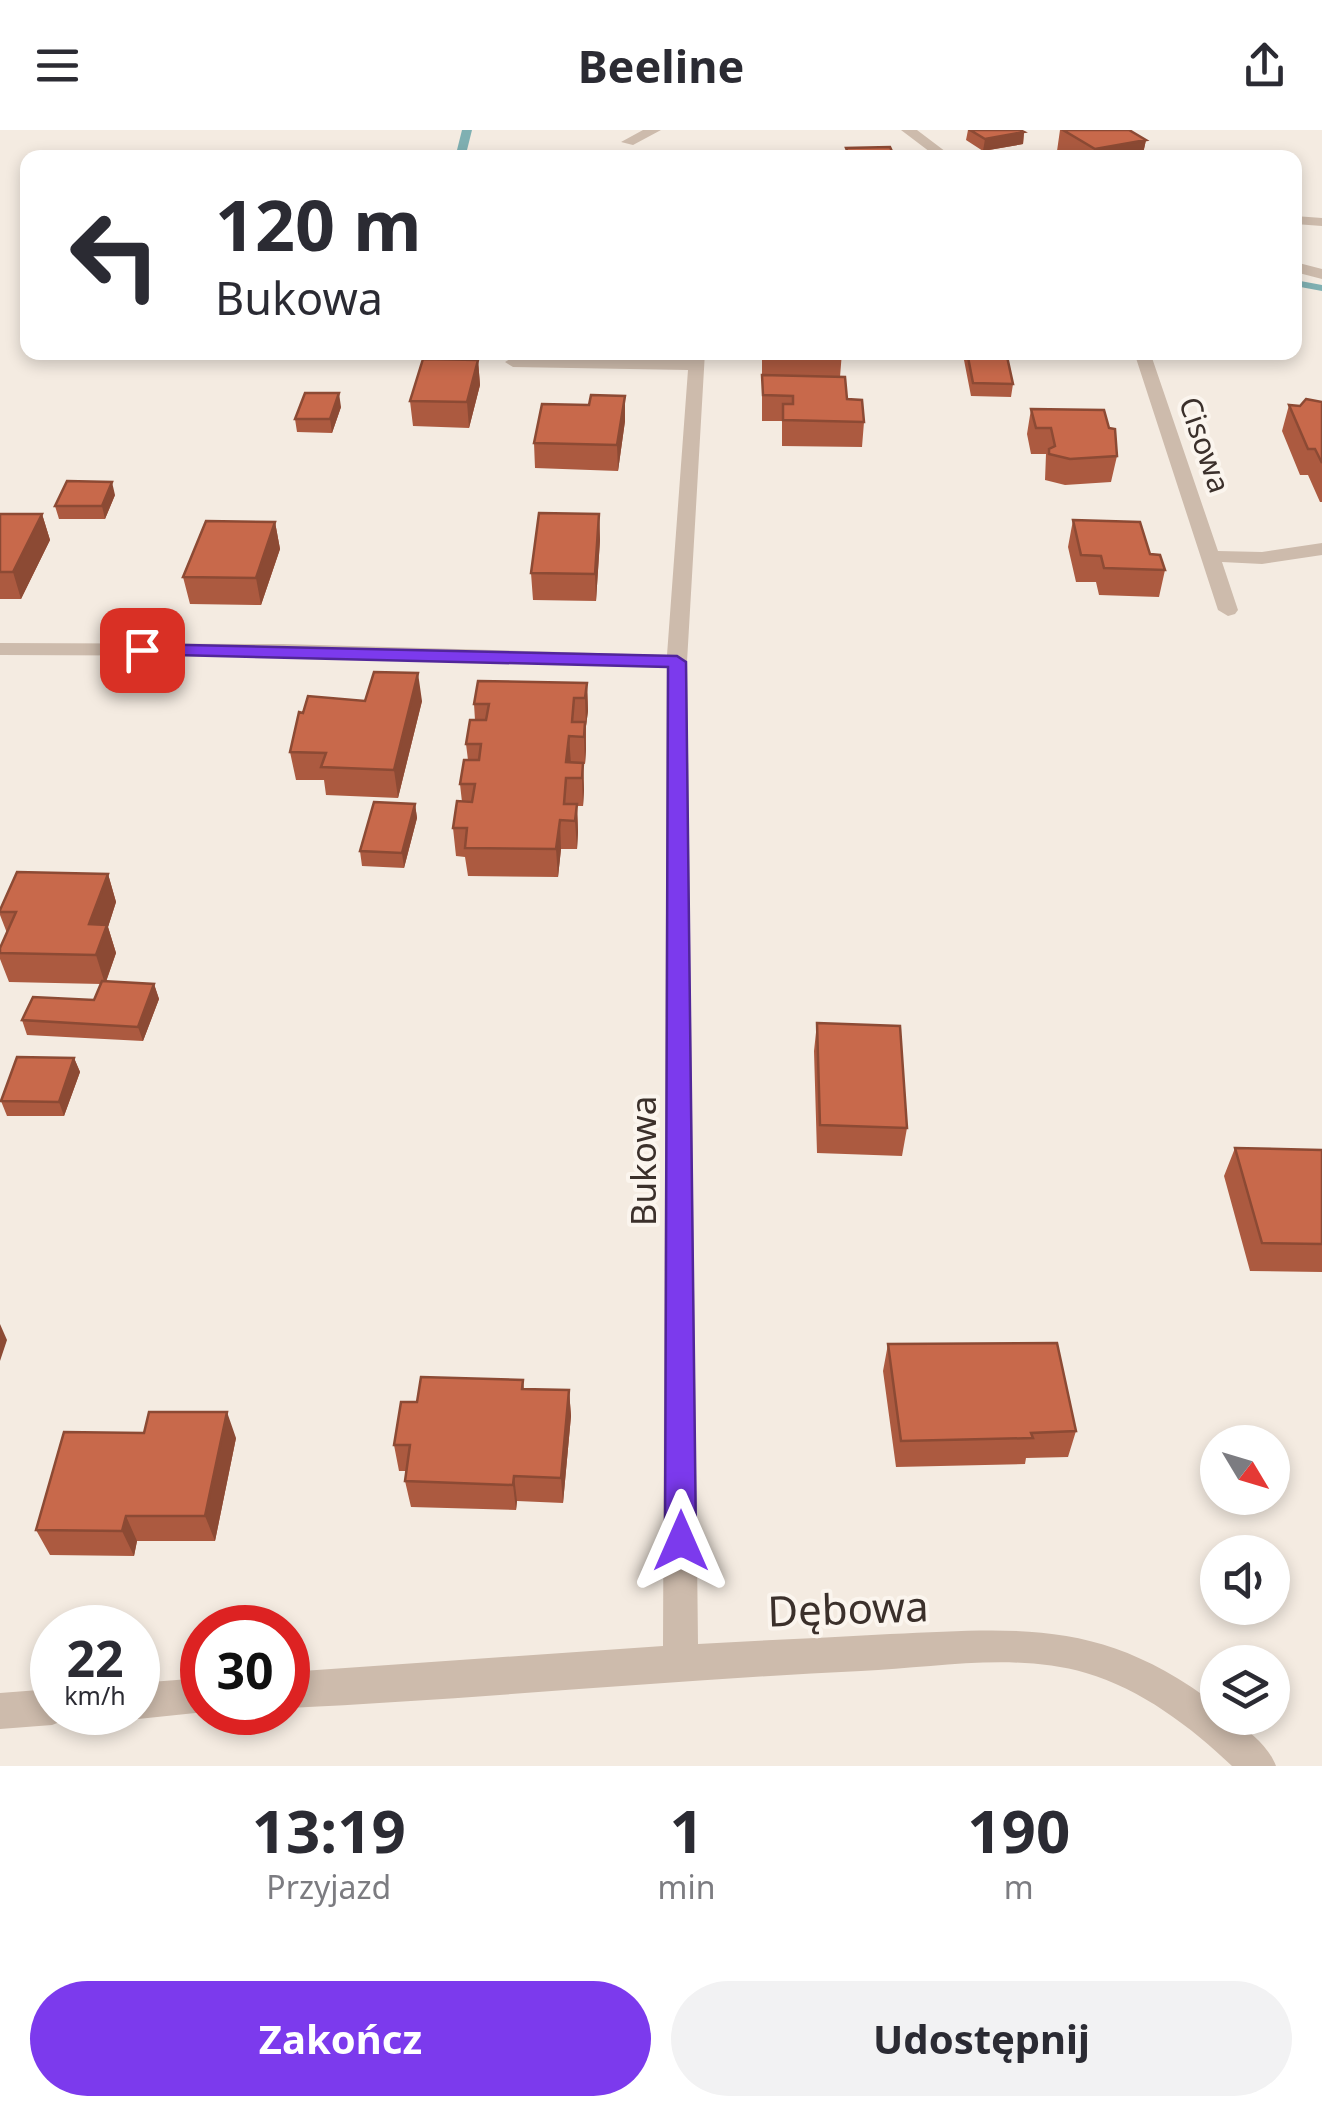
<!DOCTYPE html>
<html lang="pl">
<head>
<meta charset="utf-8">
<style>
	:root { --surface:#fff; --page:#f2f2f3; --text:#2b2b33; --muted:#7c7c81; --accent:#7c3aed }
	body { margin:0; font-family:"Noto Sans",sans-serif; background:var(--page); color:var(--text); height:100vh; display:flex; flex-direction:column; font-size:38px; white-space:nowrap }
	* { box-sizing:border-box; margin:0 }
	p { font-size:32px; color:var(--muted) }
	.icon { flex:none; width:55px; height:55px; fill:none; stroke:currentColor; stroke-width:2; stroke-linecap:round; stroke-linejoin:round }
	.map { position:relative; height:1636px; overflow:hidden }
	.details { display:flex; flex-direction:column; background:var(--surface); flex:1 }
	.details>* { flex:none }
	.banner { position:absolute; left:20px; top:20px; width:1282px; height:210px; border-radius:20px; box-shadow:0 5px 15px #0003; background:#fff; color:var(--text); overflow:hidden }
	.needle { width:65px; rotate:128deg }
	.fabs { position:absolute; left:1200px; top:1295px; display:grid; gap:20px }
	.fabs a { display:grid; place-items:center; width:90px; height:90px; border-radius:50%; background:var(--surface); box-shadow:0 5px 15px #0003; font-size:50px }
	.speed { position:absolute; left:30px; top:1475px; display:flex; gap:20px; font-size:50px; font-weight:700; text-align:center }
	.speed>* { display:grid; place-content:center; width:130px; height:130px; border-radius:50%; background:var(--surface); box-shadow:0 5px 15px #0003; line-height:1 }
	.speed small { font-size:25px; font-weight:400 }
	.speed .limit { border:15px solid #d22; background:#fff; color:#111 }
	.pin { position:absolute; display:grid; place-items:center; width:85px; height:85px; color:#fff; margin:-42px; border-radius:20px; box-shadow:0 5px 15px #0006 }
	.me { position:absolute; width:110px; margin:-55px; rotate:0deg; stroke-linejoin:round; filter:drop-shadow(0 0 8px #0008) }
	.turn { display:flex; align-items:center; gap:35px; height:210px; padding:0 30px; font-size:45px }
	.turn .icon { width:130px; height:130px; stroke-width:2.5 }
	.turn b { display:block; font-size:70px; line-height:85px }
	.eta { display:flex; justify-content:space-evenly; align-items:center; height:170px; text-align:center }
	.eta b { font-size:60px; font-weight:700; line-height:70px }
	.button { display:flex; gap:20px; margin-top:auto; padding:20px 30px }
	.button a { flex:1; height:115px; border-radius:60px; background:var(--accent); color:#fff; font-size:40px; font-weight:700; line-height:115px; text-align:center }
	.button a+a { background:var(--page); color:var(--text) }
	header { display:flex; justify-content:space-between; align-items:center; height:130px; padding:0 30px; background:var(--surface); font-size:45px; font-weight:700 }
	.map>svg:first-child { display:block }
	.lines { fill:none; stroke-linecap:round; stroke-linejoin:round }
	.stream { fill:#7fb0b2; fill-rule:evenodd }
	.minor { fill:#cdbbac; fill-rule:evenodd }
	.wall { fill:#ac5a40 }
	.shaded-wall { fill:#8c4a34 }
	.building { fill:#c8694b; stroke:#8c4a34; stroke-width:2.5 }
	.route { fill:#7c3aed; stroke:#51269a; stroke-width:2.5 }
	.labels { text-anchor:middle; stroke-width:8; stroke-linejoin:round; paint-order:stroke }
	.far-street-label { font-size:30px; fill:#3b302b; stroke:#fbf5ee }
	.street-label { font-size:35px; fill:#3b302b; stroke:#fbf5ee }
	.near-street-label { font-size:42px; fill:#3b302b; stroke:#fbf5ee }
</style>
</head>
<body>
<header><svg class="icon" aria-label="menu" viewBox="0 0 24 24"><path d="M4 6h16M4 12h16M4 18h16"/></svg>Beeline<svg class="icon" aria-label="share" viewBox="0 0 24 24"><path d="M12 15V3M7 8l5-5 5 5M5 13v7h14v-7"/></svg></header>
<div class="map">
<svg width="1322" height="1636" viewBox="0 0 1322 1636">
	<rect width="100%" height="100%" fill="#f4ebe1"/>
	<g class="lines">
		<!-- stream -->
		<path class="stream" d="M 462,0 L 472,0 L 465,28 L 455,28 Z
			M 1295,150 L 1322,155 L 1322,161 L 1295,156 Z"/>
		<!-- minor -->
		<path class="minor" d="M 643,0 L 661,0 L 633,15 L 621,12 Z
			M 901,0 L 917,0 L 954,28 L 938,28 Z
			M 1295,86 L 1322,88 L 1322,96 L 1295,94 Z
			M 1295,132 L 1322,139 L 1322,149 L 1295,142 Z
			M 689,222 L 705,222 L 687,532 L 698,1514 C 762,1510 826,1508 890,1504 C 1024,1498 1104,1489 1218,1576 L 1218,1588 L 1232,1588 C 1249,1602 1268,1615 1276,1636 L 1232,1636 C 1191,1597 1141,1559 1086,1543 C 1013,1522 935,1538 861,1541 C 669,1550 479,1569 288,1578 L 288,1542 L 663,1516 L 667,538 L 283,526 L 0,525 L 0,513 L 283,514 L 667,525 L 688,240 L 513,237 L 505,232 L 513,227 L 688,230 Z
			M 1134,222 L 1150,222 L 1218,421 L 1262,422 L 1322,413 L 1322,425 L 1262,434 L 1222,432 L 1238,480 L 1235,484 L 1228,486 L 1218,480 Z
			M 202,1548 L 205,1582 L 138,1589 L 125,1584 L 138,1582 L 138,1553 Z
			M 52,1559 L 52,1582 L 68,1582 L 65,1590 L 52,1595 L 0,1599 L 0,1563 Z"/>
	</g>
	<!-- wall -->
	<path class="wall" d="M 968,0 L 1020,0 L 1024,2 L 1023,14 L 983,21 L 966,10 Z
		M 1060,0 L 1129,0 L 1146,10 L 1142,28 L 1068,28 L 1057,21 Z
		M 762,222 L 842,222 L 840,247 L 847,269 L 864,292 L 862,317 L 782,316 L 782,291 L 762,291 Z
		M 965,222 L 1006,222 L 1013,254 L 1011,267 L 971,266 L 964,230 Z
		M 478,230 L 480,255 L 469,298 L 413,296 L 410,271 Z
		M 625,266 L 625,291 L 618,341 L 535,338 L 534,313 L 589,275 Z
		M 1322,272 L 1322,372 L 1320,372 L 1308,345 L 1300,345 L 1282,301 L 1289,275 L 1300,276 Z
		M 341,277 L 332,303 L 297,302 L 295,289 Z
		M 1031,279 L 1117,326 L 1111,352 L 1065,355 L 1045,350 L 1046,324 L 1031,324 L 1027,304 Z
		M 115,365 L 105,389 L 59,389 L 55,376 Z
		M 0,384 L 42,384 L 50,410 L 21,469 L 0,469 Z
		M 599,384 L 600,410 L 596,471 L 533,470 L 531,443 Z
		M 1073,390 L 1150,424 L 1165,440 L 1159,467 L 1099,465 L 1096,452 L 1076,452 L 1068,417 Z
		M 275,392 L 280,419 L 261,475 L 190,474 L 183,447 Z
		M 587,553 L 588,581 L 586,596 L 586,619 L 585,634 L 583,634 L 584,660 L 583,676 L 577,676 L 578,702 L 577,719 L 561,719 L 558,747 L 468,746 L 465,727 L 456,726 L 453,698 L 462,672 L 460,654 L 468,630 L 466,614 L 475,590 L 474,574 Z
		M 365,571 L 422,571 L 398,668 L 326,665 L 324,650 L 296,650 L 290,622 L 303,583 Z
		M 415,674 L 417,688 L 404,738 L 362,736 L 360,721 Z
		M 108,744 L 116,772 L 108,797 L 116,823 L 106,852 L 154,854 L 159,869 L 143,911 L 27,905 L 22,890 L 94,870 L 101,854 L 9,852 L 0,829 L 0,818 L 7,803 L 0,785 L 0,780 Z
		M 817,893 L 907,998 L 902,1026 L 817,1023 L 814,921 Z
		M 74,928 L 80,942 L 64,986 L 7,986 L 1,971 Z
		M 1235,1018 L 1322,1020 L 1322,1142 L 1250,1141 L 1224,1046 Z
		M 888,1214 L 1076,1301 L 1068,1327 L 1026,1328 L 1025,1334 L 896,1337 L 883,1241 Z
		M 523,1250 L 524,1259 L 569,1260 L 571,1286 L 563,1373 L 517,1371 L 516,1380 L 411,1377 L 405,1351 L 407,1341 L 399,1341 L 394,1315 L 417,1272 Z
		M 236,1308 L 215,1411 L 137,1411 L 134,1426 L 50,1425 L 36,1400 Z"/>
	<!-- shaded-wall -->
	<path class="shaded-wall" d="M 1024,2 L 1023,14 L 983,21 L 985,9 Z
		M 1146,10 L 1142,28 L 1093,28 L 1095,19 Z
		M 478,230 L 480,255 L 469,298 L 467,272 Z
		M 339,263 L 341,277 L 332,303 L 330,289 Z
		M 625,266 L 625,291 L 618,341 L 617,315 Z
		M 112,352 L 115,365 L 105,389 L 102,376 Z
		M 42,384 L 50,410 L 21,469 L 13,442 Z
		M 599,384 L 600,410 L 596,471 L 595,444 Z
		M 275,392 L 280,419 L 261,475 L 256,448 Z
		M 418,543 L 422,571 L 398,668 L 394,640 Z
		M 587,553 L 588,581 L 586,596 L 585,568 Z
		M 585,592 L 586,619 L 585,634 L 584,607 Z
		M 569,606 L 571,634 L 566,632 Z
		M 583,633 L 584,660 L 583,676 L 582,648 Z
		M 415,674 L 417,688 L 404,738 L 402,723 Z
		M 577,674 L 578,702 L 577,719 L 575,691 Z
		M 560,690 L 561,719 L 558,747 L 556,719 Z
		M 108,744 L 116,772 L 108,797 L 116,823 L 105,854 L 96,825 L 89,794 Z
		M 154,854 L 159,869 L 143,911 L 138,897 Z
		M 74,928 L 80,942 L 64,986 L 59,972 Z
		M 0,1194 L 7,1210 L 0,1231 Z
		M 569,1260 L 571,1286 L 563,1373 L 561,1348 Z
		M 227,1282 L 236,1308 L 215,1411 L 205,1386 Z
		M 514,1346 L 517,1371 L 516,1380 L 513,1355 Z
		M 126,1386 L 137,1411 L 134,1426 L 122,1401 Z"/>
	<!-- building -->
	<path class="building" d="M 970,0 L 1020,0 L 1024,2 L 985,9 Z
		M 1063,0 L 1129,0 L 1146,10 L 1095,19 Z
		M 890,17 L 895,28 L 850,28 L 846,18 Z
		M 762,222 L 842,222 L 842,224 L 762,225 Z
		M 967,222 L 1006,222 L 1013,254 L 973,253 Z
		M 423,229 L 478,230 L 467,272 L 410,271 Z
		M 762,245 L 845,247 L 847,269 L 862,270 L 864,292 L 783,290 L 783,274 L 793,274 L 793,266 L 763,265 Z
		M 305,263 L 339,263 L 330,289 L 295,289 Z
		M 591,265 L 625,266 L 617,315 L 534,313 L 542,274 L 589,275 Z
		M 1306,269 L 1322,272 L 1322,333 L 1315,319 L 1308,319 L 1289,275 L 1300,276 Z
		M 1031,279 L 1104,280 L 1109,298 L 1115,299 L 1117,326 L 1070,329 L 1049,324 L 1049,319 L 1055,316 L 1051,298 L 1036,298 Z
		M 67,351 L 112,352 L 102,376 L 55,376 Z
		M 539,383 L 599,384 L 595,444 L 531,443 Z
		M 0,384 L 42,384 L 13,442 L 0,442 Z
		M 1073,390 L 1140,392 L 1150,424 L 1160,425 L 1165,440 L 1104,438 L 1101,426 L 1081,425 Z
		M 206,391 L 275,392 L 256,448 L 183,447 Z
		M 374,542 L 418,543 L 394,640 L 321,637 L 326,623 L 290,622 L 299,582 L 303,583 L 308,566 L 365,571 Z
		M 478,551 L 587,553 L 585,568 L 574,568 L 572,592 L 585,592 L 584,607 L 569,606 L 566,632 L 583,633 L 582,648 L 566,648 L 564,674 L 577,674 L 575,691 L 560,690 L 556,719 L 465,718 L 467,698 L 453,698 L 457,671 L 472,672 L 475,654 L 460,654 L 464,630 L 479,630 L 481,614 L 466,614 L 470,590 L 486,590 L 489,574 L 474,574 Z
		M 374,672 L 415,674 L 402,723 L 360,721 Z
		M 17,742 L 108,744 L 89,794 L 107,795 L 96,825 L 0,823 L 0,818 L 16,782 L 0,782 L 0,780 Z
		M 102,851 L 154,854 L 138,897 L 22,890 L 33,867 L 94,870 Z
		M 817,893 L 900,896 L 907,998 L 820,995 Z
		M 17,927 L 74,928 L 59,972 L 1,971 Z
		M 1235,1018 L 1322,1020 L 1322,1114 L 1262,1113 Z
		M 1057,1213 L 1076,1301 L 1031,1303 L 1033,1308 L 901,1311 L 888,1214 Z
		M 421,1247 L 523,1250 L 522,1259 L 569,1260 L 561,1348 L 514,1346 L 513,1355 L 405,1351 L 410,1315 L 394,1315 L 401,1272 L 417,1272 Z
		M 149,1282 L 227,1282 L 205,1386 L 126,1386 L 122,1401 L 36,1400 L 64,1302 L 144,1303 Z"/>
	<!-- route -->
	<path class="route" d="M 142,514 L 677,526 L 686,532 L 696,1411 L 692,1421 L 681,1425 L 670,1421 L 665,1411 L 668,537 L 135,524 L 132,520 Z"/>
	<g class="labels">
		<!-- far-street labels -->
		<g class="far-street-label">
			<text transform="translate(1204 315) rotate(71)" y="10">Cisowa</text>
		</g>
		<!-- street labels -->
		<g class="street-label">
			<text transform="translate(644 1031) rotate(-90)" y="12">Bukowa</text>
		</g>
		<!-- near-street labels -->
		<g class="near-street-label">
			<text transform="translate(848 1479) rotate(-2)" y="15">Dębowa</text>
		</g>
	</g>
</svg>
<div class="fabs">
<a><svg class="needle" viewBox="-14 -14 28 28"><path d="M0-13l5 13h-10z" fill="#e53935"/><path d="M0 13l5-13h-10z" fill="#7c7c81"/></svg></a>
<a><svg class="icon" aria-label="sound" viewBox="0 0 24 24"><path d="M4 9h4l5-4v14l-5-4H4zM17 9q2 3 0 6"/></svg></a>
<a><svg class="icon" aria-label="layers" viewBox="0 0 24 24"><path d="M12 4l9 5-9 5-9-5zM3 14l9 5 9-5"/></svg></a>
</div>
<div class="speed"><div>22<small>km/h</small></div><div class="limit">30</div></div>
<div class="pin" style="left:142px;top:520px;background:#d93025"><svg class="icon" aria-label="arrive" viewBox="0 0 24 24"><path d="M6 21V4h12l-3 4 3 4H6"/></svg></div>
<svg class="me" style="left:681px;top:1411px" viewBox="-20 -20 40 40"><path d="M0-17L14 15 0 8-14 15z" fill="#7c3aed" stroke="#fff" stroke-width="4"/></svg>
<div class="banner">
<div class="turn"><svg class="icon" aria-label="left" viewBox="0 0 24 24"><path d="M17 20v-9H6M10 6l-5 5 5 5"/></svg><div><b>120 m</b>Bukowa</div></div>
</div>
</div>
<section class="details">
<div class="eta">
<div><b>13:19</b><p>Przyjazd</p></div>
<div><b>1</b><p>min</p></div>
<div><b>190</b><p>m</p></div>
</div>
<div class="button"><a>Zakończ</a><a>Udostępnij</a></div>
</section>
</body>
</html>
